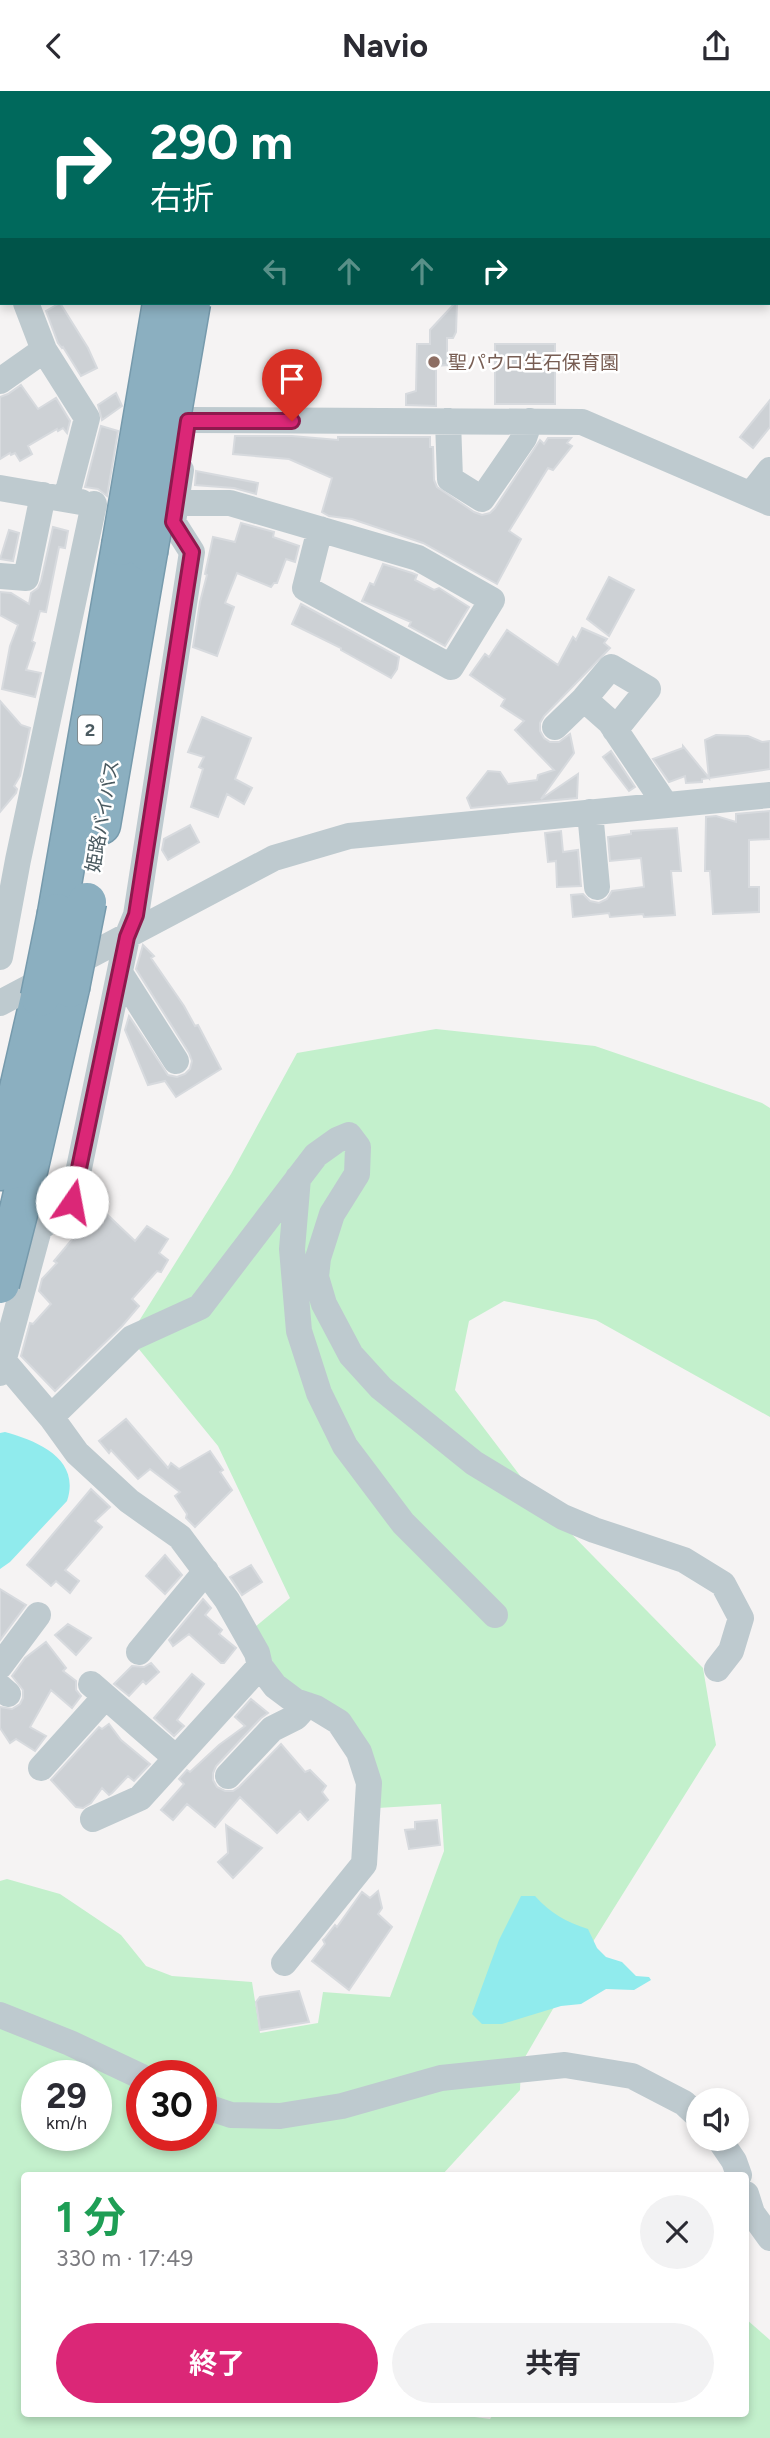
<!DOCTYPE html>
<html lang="ja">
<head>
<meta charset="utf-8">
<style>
	:root { --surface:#fff; --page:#f2f2f3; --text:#2b2b33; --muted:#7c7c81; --accent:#db2777 }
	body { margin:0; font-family:Figtree,"Noto Sans JP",sans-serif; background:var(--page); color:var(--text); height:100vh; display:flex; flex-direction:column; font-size:26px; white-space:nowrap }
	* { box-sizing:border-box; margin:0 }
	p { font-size:23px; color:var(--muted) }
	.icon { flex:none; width:38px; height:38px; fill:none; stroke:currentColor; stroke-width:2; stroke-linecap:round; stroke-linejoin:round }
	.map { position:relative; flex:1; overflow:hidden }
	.drawer { position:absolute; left:21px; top:2081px; width:728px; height:245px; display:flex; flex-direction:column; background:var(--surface); border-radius:7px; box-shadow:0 4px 10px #0003 }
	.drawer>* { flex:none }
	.banner { position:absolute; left:0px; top:0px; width:770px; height:214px; box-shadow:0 4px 10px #0003; background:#00695c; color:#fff; overflow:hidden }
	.buttons { position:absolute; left:686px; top:1997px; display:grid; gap:14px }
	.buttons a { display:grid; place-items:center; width:63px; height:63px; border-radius:50%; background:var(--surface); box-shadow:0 4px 10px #0003; font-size:35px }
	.speed { position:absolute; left:21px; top:1969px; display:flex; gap:14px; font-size:35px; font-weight:700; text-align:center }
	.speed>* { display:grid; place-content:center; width:91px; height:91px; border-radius:50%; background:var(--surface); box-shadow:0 4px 10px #0003; line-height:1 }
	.speed small { font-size:18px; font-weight:400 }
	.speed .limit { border:10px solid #d22; background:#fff; color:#111 }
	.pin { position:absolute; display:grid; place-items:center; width:60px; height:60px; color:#fff; margin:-72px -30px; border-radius:50% 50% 50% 0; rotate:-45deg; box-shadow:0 0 7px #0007 }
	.pin .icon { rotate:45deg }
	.me { position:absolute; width:77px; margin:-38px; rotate:12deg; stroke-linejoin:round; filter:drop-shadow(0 0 5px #0008) }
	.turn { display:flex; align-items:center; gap:24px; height:147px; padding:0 35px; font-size:32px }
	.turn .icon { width:91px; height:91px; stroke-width:2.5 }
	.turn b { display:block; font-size:49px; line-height:60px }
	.lanes { display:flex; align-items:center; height:66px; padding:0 35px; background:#0003; justify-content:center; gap:35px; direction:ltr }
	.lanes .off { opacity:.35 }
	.round { display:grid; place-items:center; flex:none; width:74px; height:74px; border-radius:37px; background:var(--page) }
	.summary { display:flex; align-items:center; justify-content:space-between; height:119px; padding:0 35px }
	h1 { font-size:42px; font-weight:700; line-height:52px; color:#1e9e55 }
	.button { display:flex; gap:14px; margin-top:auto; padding:14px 35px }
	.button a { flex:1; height:80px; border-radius:42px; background:var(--accent); color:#fff; font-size:28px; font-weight:700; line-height:80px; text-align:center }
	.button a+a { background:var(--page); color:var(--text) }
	header { display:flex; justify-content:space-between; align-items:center; height:91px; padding:0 35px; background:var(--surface); font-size:32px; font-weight:700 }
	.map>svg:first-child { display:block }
	.green { fill:#c3f0cc; fill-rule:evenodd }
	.water { fill:#90ebed }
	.building { fill:#cdd1d5; stroke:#d7dade; stroke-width:2 }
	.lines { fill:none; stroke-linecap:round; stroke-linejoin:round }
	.highway-casing { stroke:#769aac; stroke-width:41 }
	.minor { stroke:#becacf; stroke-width:26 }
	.highway { stroke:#8bafc0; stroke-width:38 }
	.highway-bridge-casing { stroke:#769aac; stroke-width:41; stroke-linecap:butt }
	.highway-bridge { stroke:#8bafc0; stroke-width:38 }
	.route-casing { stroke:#8e194d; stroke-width:18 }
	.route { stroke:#db2777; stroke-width:12 }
	.education-dot { fill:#8d6e63; stroke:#fff; stroke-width:2.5 }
	.labels { text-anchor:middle; stroke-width:5; stroke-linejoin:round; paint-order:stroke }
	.shield { fill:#fff; stroke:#808c90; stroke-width:2 }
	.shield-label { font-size:18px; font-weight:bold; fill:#4a5a60 }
	.education-label { font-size:19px; fill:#785e54; stroke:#fff; text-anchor:start }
	.street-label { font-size:19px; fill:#4a5a60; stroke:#fff }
</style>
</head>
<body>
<header><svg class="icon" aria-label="back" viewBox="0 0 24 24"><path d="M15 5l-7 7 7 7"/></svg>Navio<svg class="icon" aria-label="share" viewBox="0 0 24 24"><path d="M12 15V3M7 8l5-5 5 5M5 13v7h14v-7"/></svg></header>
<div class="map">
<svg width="770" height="2347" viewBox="0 0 770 2347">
	<rect width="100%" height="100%" fill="#f5f3f3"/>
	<!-- green -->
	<path class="green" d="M 247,0 L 770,0 L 770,156 L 768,157 L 768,2 L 248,2 Z
		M 436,938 L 595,955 L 762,1012 L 770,1017 L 770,1326 L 596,1229 L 504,1210 L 469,1230 L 455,1299 L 540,1411 L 703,1577 L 716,1654 L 579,1873 L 521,1973 L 520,1999 L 442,2084 L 24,2084 L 24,2322 L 445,2322 L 490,2328 L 494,2322 L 746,2322 L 746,2228 L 770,2249 L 770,2347 L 0,2347 L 0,1790 L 7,1788 L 60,1803 L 121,1844 L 146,1875 L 172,1885 L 252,1891 L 260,1942 L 318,1932 L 323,1901 L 390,1906 L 444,1760 L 441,1713 L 378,1717 L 369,1658 L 305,1602 L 281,1587 L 255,1536 L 290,1507 L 218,1355 L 129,1246 L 231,1083 L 297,962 ZM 37,1984 L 96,1984 L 96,2044 L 37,2044 ZM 142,1984 L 201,1984 L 201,2044 L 142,2044 Z"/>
	<!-- water -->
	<path class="water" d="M 5,1341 C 38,1350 81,1368 67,1410 L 10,1471 L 0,1478 L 0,1342 Z
		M 521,1805 L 535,1805 C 550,1822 566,1831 588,1838 L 597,1857 L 606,1866 L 622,1871 L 636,1885 L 649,1886 L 651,1889 L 634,1899 L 606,1898 L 581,1913 L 561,1915 L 502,1933 L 482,1933 L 472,1923 L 499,1849 Z"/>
	<!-- building -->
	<path class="building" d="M 60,212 L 88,257 L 97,277 L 81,285 L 63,256 L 62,257 L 58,252 L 46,220 Z
		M 455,212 L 457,212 L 456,241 L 453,247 L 447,247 L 447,274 L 436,275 L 436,315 L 406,314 L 406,303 L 416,300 L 417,253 L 430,253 L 430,239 Z
		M 495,253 L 555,253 L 555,313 L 495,313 Z
		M 21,294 L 38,318 L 56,307 L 70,330 L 67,342 L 63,337 L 58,340 L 57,338 L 28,355 L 32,363 L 20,370 L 15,362 L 11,364 L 10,362 L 0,368 L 0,306 L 8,303 Z
		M 116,302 L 122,315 L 102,329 L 98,314 Z
		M 770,309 L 770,336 L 753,357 L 740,346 Z
		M 101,335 L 118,340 L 107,405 L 98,398 L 85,396 Z
		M 235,345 L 292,345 L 338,349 L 338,346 L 430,346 L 430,356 L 433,356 L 434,389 L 437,396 L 474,421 L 482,424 L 490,422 L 495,417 L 540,349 L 544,353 L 548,347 L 571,347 L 567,352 L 572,355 L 553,379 L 548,377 L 509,440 L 521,448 L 497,493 L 423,452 L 352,428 L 329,425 L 322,421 L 332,387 L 289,368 L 233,363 Z
		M 196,380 L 258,392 L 256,403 L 234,397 L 195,394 Z
		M 241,432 L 274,441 L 273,446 L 299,455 L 295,471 L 286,468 L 277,492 L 274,492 L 271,496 L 237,482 L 225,512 L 234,516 L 217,565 L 193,556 L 200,511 L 207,484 L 205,483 L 213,446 L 235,451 Z
		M 53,436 L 68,440 L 65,457 L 59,456 L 46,521 L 40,520 L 32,550 L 35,552 L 26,579 L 41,582 L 35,606 L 2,598 L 10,555 L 18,534 L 0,524 L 0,501 L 11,502 L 29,513 L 31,502 L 38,497 L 41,490 Z
		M 9,439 L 19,442 L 13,470 L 0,468 Z
		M 383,473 L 412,482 L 417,484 L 415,489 L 434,499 L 439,497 L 469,516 L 445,555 L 409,535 L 411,531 L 362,510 L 370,492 L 374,494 Z
		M 609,486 L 634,499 L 609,545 L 587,528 Z
		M 301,513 L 399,566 L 397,578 L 391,587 L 341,559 L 341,557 L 292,533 Z
		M 582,537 L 607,548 L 604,552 L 610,557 L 544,625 L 540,632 L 540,640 L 544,647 L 550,651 L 559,651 L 570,643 L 574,662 L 541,708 L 578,683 L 577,707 L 471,717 L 467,707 L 488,680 L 500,681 L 508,693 L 537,689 L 538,684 L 554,679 L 515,639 L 524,630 L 501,615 L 505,608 L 470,584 L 485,563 L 489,566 L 507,539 L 558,574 L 573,546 L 576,549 Z
		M 0,610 L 21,634 L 30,637 L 20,685 L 14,695 L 17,698 L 16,702 L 0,721 Z
		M 202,626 L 251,647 L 235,688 L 252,697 L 244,713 L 227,703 L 218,726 L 191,716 L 203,678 L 199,676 L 204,666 L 188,661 Z
		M 716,644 L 748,645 L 762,651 L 770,650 L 770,678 L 702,688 L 702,691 L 686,692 L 685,685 L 669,691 L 653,668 L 683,657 L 683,655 L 709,687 L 705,649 Z
		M 611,660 L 635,696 L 629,700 L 603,666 Z
		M 770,720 L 770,748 L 749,749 L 749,796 L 759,796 L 759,821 L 713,823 L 710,780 L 705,780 L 706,726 L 716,725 L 736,731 L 736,723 Z
		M 190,734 L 199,751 L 168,769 L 162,759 L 164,748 Z
		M 677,737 L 681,780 L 671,780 L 675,824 L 644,826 L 643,823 L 610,826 L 609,822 L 573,826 L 571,804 L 583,803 L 590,810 L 599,812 L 607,808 L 612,800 L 644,796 L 641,767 L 610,770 L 608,746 L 631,743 L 631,740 Z
		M 561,740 L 563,761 L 578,759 L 581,795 L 557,796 L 556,770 L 548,771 L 545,742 Z
		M 143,854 L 154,865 L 151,867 L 184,915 L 195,935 L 198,934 L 221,978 L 176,1006 L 165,990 L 148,994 L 125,939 L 129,925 L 168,984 L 177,986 L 185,983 L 190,978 L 192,970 L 189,962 L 136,878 Z
		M 95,1112 L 135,1150 L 147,1135 L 168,1148 L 159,1162 L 168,1169 L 161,1181 L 157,1180 L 132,1208 L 139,1215 L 122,1235 L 55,1300 L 21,1265 L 30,1232 L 33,1233 L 51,1213 L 39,1200 L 42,1188 L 57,1172 L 54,1170 L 85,1133 L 80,1129 Z
		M 126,1328 L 168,1377 L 171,1372 L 179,1378 L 210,1360 L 223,1379 L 220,1381 L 232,1399 L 195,1436 L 186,1427 L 187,1423 L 175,1405 L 180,1401 L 150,1378 L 138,1388 L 111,1359 L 109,1362 L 99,1350 Z
		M 91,1398 L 110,1416 L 95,1430 L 102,1436 L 65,1479 L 79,1490 L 70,1502 L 56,1490 L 51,1495 L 27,1474 Z
		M 165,1464 L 182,1484 L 165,1503 L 146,1485 Z
		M 251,1474 L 262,1491 L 242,1504 L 230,1486 Z
		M 0,1498 L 26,1514 L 0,1549 Z
		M 203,1508 L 211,1517 L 205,1524 L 222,1539 L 219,1543 L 236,1557 L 224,1572 L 221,1572 L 189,1543 L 173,1555 L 169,1549 Z
		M 68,1533 L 91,1547 L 76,1564 L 55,1544 Z
		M 46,1551 L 66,1577 L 63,1580 L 76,1590 L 76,1599 L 81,1605 L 72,1617 L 51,1599 L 30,1636 L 46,1645 L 35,1660 L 16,1648 L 10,1652 L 0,1637 L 0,1616 L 12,1618 L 20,1613 L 23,1607 L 23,1599 L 12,1585 L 25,1567 Z
		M 151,1572 L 159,1581 L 146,1593 L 143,1590 L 129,1605 L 114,1593 L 132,1575 L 144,1576 Z
		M 192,1583 L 204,1593 L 177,1629 L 184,1635 L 174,1645 L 154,1627 Z
		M 251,1608 L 268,1622 L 261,1627 L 216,1675 L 213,1682 L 213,1689 L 217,1696 L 225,1700 L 233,1700 L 239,1696 L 281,1653 L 305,1681 L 310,1679 L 326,1695 L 322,1701 L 328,1709 L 308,1729 L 300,1720 L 277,1742 L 240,1706 L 215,1736 L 187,1713 L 173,1729 L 161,1719 L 184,1693 L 179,1688 L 187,1679 L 190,1681 L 219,1654 L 245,1635 L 235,1626 Z
		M 109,1633 L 121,1649 L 150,1673 L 134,1690 L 128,1685 L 112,1702 L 109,1704 L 102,1697 L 91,1712 L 83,1717 L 76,1716 L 51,1689 L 99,1636 L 102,1638 Z
		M 437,1729 L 440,1754 L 409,1758 L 405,1739 L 415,1738 L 415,1731 Z
		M 226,1734 L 262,1757 L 233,1787 L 218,1771 L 228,1762 Z
		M 378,1800 L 382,1817 L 378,1823 L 392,1836 L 349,1899 L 312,1870 L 325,1853 L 323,1849 L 325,1847 L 335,1834 L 337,1836 L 362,1801 L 370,1807 Z
		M 299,1900 L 309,1931 L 260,1939 L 256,1911 L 260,1906 Z"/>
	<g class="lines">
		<defs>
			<path id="highway" d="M 208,2 L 208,0
				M 101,734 L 148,461
				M 57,822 L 121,455
				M 0,1080 L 40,906
				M 20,1115 L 70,897"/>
		</defs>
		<!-- highway casing -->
		<use href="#highway" class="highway-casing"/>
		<!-- minor -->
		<path class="minor" d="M 4,0 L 5,2
			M 63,2 L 65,0
			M 0,180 L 2,182
			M 26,212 L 44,259 L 87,327 L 66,408
			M 0,290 L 44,259
			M 188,329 L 582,331 L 770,412
			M 448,330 L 450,388 L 482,408 L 524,347 L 530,330
			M 0,397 L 81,411
			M 751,403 L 770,379
			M 176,412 L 230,412 L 418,467 L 492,509 L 451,576 L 305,497 L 320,438
			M 0,485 L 26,487 L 43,404
			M 584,608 L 610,631 L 665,713
			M 555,636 L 584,608 L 611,576 L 648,598 L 615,639
			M 590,721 L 597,796
			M 0,866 L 18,769 L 94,413
			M 120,882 L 176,970
			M 0,912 L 274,767 L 349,745 L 770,704
			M 298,1087 L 292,1158 L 299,1240 L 319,1302 L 345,1355 L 403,1432 L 495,1524
			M 0,1266 L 51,1326 L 77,1362 L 129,1410 L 180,1446 L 227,1509 L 257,1562 L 260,1575 L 275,1595 L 295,1610 L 316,1617 L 339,1631 L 359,1661 L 369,1692 L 364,1773 L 284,1872
			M 0,1282 L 39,1138 L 72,1111 L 127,846 L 136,824 L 192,461 L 173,431 L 181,379
			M 51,1326 L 132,1247 L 200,1216 L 316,1064 L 337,1049 L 349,1044 L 358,1056 L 357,1083 L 332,1123 L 318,1167 L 316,1186 L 324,1213 L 351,1264 L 381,1297 L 474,1372 L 563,1426 L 594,1439 L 684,1469 L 723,1493 L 741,1527 L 731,1560 L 717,1578
			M 139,1561 L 206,1480
			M 0,1575 L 38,1524
			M 91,1593 L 176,1667
			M 0,1596 L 8,1603
			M 41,1677 L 105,1606
			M 228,1685 L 272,1638 L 296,1626 L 307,1614
			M 93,1728 L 140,1707 L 260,1575
			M 0,1924 L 70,1952 L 142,1986
			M 201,2014 L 231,2024 L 280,2025 L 342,2015 L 441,1987 L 565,1974 L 632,1985 L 684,2012 L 698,2025
			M 719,2048 L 734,2070 L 739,2084
			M 746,2103 L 752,2122 L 770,2147"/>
		<!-- highway -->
		<use href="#highway" class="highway"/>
		<defs>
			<path id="highway-bridge" d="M 121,455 L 162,212
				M 148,461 L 191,212
				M 70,897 L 87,811
				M 40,906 L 57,822
				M 0,1193 L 20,1115"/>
		</defs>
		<!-- highway-bridge casing -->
		<use href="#highway-bridge" class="highway-bridge-casing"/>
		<!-- highway-bridge -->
		<use href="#highway-bridge" class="highway-bridge"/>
	</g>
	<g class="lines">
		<defs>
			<path id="route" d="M 72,1111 L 127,846 L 136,824 L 192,461 L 173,431 L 188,330 L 292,330"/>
		</defs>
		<!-- route casing -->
		<use href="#route" class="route-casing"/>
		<!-- route -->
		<use href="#route" class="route"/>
	</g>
	<!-- markers -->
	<circle class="education-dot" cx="434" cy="271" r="7"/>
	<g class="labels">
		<!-- shield labels -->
		<rect class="shield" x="78" y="624.5" width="24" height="29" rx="5"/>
		<g class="shield-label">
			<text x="90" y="645">2</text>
		</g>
		<!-- education labels -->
		<g class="education-label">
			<text x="448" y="278">聖パウロ生石保育園</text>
		</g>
		<!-- street labels -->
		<g class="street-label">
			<text transform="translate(102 725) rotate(-80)" y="7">姫路バイパス</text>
		</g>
	</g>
</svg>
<div class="buttons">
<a><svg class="icon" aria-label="sound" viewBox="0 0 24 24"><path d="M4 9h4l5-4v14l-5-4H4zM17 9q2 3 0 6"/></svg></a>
</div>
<div class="speed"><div>29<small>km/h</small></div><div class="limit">30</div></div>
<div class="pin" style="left:292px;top:330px;background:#d93025"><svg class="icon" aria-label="arrive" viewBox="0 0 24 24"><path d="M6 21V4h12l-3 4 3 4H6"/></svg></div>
<svg class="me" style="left:72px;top:1111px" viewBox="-20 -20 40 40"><circle r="19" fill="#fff"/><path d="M0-13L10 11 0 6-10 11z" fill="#db2777"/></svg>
<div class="banner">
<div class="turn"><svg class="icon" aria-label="right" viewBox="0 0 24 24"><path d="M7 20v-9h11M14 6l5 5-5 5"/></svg><div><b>290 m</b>右折</div></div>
<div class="lanes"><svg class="icon off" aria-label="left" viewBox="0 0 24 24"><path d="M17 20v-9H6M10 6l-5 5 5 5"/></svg><svg class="icon off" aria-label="ahead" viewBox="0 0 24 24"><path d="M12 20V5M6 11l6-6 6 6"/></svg><svg class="icon off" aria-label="ahead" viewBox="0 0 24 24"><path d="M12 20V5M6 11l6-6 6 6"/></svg><svg class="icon" aria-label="right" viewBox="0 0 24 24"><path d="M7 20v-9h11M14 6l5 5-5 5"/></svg></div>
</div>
<section class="drawer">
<div class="summary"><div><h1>1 分</h1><p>330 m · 17:49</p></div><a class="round"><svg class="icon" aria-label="close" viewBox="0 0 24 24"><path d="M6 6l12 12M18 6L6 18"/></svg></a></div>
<div class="button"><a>終了</a><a>共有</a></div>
</section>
</div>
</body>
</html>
